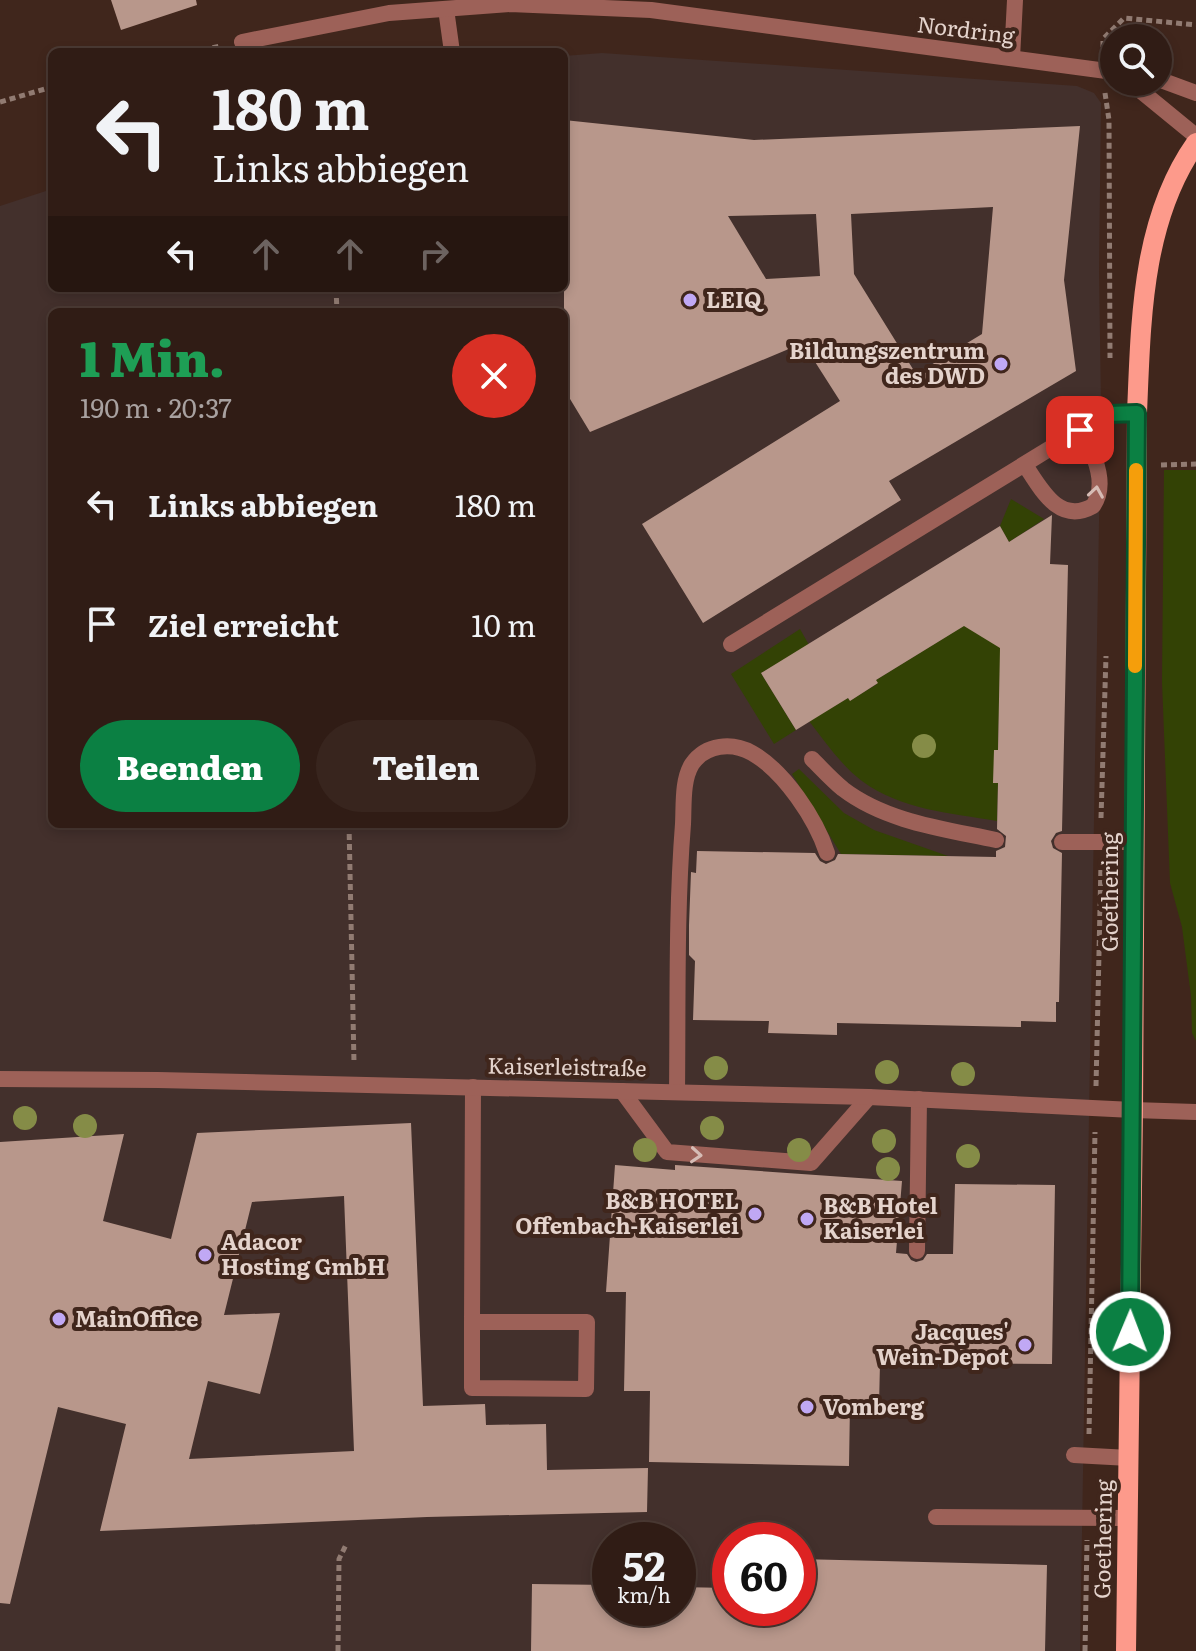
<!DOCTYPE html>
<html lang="de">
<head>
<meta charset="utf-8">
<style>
	:root { --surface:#301c15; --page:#38251e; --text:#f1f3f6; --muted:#a8a1a0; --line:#4b3a34; --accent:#0b8043 }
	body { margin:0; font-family:Literata,serif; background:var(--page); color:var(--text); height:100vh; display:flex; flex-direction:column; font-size:30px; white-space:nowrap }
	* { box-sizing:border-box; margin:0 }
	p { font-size:26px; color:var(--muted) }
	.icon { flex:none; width:44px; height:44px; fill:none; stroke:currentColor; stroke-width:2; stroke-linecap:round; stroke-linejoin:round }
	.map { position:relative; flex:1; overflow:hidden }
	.panel { position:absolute; left:48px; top:308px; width:520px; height:520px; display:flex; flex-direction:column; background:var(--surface); border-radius:12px; box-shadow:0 4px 12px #0003,0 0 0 2px var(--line) }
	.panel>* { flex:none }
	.guide { position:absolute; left:48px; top:48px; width:520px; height:244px; border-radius:12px; box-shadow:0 4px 12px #0003,0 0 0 2px var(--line); background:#301c15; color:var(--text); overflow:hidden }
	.controls { position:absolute; left:1100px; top:24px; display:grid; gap:16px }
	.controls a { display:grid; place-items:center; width:72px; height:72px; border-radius:50%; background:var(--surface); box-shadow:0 4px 12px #0003,0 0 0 2px var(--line); font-size:40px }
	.speed { position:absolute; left:592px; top:1522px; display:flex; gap:16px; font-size:40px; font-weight:700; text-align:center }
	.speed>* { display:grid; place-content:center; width:104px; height:104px; border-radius:50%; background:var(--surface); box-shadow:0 4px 12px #0003,0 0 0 2px var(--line); line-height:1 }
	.speed small { font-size:20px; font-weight:400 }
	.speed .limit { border:12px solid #d22; background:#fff; color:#111 }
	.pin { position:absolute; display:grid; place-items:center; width:68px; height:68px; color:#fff; margin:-34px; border-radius:16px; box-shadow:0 4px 12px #0006 }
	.me { position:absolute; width:88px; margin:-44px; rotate:1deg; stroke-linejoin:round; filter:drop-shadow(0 0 6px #0008) }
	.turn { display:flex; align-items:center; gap:28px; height:168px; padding:0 32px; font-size:36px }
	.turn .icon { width:104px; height:104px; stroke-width:2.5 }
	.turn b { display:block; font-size:56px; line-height:68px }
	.lanes { display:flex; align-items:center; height:76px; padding:0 32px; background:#0003; justify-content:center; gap:40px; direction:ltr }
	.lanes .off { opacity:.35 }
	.round { display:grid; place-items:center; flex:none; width:84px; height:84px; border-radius:42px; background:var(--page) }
	.headline { display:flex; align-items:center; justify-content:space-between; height:136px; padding:0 32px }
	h1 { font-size:48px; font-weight:800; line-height:60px; color:#1e9e55 }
	.button { display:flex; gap:16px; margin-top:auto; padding:16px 32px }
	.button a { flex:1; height:92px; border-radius:48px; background:var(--accent); color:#fff; font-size:32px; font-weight:800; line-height:92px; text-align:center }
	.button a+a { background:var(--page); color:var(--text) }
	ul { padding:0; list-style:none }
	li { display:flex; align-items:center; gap:24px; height:120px; padding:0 32px }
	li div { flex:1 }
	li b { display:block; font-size:30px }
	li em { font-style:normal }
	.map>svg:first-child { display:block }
	.commercial { fill:#43302c; fill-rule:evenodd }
	.green { fill:#334205 }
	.building { fill:#b8978b; fill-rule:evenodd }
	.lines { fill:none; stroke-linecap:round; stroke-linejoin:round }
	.path { stroke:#917b72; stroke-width:5; stroke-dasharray:6 4; stroke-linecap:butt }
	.lane { stroke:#9d6158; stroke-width:16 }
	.street { stroke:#9d6158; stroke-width:16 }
	.primary { stroke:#fd9a8b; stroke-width:20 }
	.tree { fill:#858c47 }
	.oneway { stroke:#d6bcb5 }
	.route-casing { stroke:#07532c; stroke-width:20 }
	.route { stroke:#0b8043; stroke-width:14 }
	.slow { stroke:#f59e0b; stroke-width:14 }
	.poi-dot { fill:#c0a8f4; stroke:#40261c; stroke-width:3 }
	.labels { text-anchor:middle; stroke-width:8; stroke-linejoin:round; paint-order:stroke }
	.street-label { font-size:22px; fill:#e4d3cc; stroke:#40261c }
	.poi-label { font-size:22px; font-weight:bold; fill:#e4d3cc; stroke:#40261c; text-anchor:start }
</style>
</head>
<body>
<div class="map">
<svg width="1196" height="1651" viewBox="0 0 1196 1651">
	<rect width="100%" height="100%" fill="#40261c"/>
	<!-- commercial -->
	<path class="commercial" d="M 602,53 L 1077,86 L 1094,93 L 1101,103 L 1099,271 L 1101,404 L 1080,1651 L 0,1651 L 0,206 L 52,189 L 52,288 L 564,288 L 564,56 ZM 52,312 L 564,312 L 564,824 L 52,824 ZM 610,1540 L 678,1540 L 678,1608 L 610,1608 ZM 730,1540 L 798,1540 L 798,1608 L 730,1608 Z"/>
	<!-- green -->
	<path class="green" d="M 1164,470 L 1196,470 L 1196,1041 L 1192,1033 L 1191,996 L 1182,927 L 1170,883 L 1162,682 Z
		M 1011,499 L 1044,519 L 1009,542 L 1000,526 Z
		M 973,620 L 1001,637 L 998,750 L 994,750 L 998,783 L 997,821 C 951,813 901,810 862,781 C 842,766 825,742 809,721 L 848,698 L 851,700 L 877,684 L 876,680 Z
		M 800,629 L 809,645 L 761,673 L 796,730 L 774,744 L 731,674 Z
		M 799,769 L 844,813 L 874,830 L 948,856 L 841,854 L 792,774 Z"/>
	<!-- building -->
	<path class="building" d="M 111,0 L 196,0 L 197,5 L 121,30 Z
		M 564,120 L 754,140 L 1080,126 L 1064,280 L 1076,371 L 889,481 L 901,500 L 703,623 L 642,524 L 840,401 L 803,343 L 590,432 L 564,389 ZM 993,207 L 982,334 L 916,374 L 854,274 L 851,214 ZM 816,214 L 820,276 L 766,279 L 728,216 Z
		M 1052,515 L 1050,564 L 1068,565 L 1062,831 L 1056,833 L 1051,841 L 1053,848 L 1062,853 L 1059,1002 L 1056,1002 L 1056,1022 L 1021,1021 L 1021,1027 L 837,1023 L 837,1035 L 768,1033 L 769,1021 L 693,1020 L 695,961 L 689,955 L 689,925 L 691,872 L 696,873 L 697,851 L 815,853 L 820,861 L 826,864 L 835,860 L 838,854 L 996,857 L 996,851 L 1005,847 L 1006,836 L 997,829 L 998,783 L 993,783 L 994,750 L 998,750 L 1000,648 L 964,626 L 876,680 L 878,683 L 850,701 L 848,698 L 796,730 L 761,673 L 1000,526 L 1009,542 Z
		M 411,1123 L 423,1406 L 485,1404 L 486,1425 L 546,1424 L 547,1470 L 648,1468 L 647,1512 L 427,1517 L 100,1531 L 126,1424 L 58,1407 L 10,1604 L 0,1603 L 0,1142 L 124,1134 L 103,1221 L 171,1239 L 197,1133 ZM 344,1196 L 354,1451 L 189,1459 L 208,1381 L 260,1394 L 271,1351 L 280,1313 L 224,1315 L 252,1202 Z
		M 615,1165 L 675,1170 L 675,1165 L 902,1181 L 896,1253 L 907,1254 L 911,1260 L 916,1262 L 923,1260 L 927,1254 L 953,1254 L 955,1184 L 1055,1185 L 1052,1364 L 880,1363 L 879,1406 L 850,1405 L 849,1466 L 649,1462 L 650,1391 L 624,1391 L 626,1292 L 606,1292 Z
		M 798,1559 L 1047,1565 L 1045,1651 L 531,1651 L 532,1584 L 610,1585 L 610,1608 L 678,1608 L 678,1587 L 730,1588 L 730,1608 L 798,1608 Z"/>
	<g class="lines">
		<!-- path -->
		<path class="path" d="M 1103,47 L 1103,39 L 1124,18 L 1196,25
			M 193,52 L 221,46
			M 1105,93 L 1109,120 L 1110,358
			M 0,102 L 52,87
			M 336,288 L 337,312
			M 1161,465 L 1196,464
			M 1101,818 L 1106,656
			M 349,824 L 354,1063
			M 1096,1086 L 1101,864
			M 1089,1434 L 1095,1132
			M 338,1651 L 339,1559 L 346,1545
			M 1085,1651 L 1087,1540"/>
		<!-- lane -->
		<path class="lane" d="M 446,9 L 452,52
			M 1012,58 L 1015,0
			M 1025,465 C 1041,489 1059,525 1093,506 C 1109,483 1093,451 1080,430
			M 731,644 L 1080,430 L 1109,414 L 1137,413
			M 812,759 C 822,769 832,780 843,789 C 886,822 945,829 996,840
			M 1062,842 L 1134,842
			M 622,1091 L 667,1152 L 811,1163 L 869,1097
			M 677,1092 C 678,1003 676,913 683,824 C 684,805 682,780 692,764 C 706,744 732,742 752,753 C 784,771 816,819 827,853
			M 1133,1110 L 1196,1112
			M 917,1251 L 919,1099
			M 472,1322 L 472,1388 L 586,1389 L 587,1322 L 472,1322 L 473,1087
			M 1074,1455 L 1129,1458
			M 936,1517 L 1127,1518"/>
		<!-- street -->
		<path class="street" d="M 242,42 L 389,13 L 510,4 L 651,10 L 1114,72
			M 1158,79 L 1196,93
			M 1130,82 L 1196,136
			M 0,1079 L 158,1080 L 869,1097 L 1133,1110"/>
		<!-- primary -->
		<path class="primary" d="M 1126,1651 L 1133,1110 L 1137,413 C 1141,322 1141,221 1196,143"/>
	</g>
	<!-- trees -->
	<g class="tree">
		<circle cx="924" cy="746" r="12"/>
		<circle cx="716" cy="1068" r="12"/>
		<circle cx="887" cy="1072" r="12"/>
		<circle cx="963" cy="1074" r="12"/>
		<circle cx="25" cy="1118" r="12"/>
		<circle cx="85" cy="1126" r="12"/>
		<circle cx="712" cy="1128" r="12"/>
		<circle cx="884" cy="1141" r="12"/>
		<circle cx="645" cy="1150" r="12"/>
		<circle cx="799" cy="1150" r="12"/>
		<circle cx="968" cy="1156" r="12"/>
		<circle cx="888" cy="1169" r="12"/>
	</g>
	<!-- one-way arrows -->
	<defs><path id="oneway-chevron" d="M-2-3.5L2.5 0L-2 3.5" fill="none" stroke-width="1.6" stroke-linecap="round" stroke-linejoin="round" transform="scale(2)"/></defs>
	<g class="oneway">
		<use href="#oneway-chevron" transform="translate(1096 492) rotate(-81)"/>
		<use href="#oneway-chevron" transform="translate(696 1155) rotate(4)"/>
	</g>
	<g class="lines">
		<defs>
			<path id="route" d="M 1080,430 L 1109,414 L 1137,413 L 1130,1332"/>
		</defs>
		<!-- route casing -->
		<use href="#route" class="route-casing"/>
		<!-- route -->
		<use href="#route" class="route"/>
		<!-- slow -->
		<path class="slow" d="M 1135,666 L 1136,470"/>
	</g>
	<!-- markers -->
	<g class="poi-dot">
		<circle cx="690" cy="300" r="8"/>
		<circle cx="1001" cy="364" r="8"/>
		<circle cx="755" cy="1214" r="8"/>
		<circle cx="807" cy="1219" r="8"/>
		<circle cx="205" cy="1255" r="8"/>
		<circle cx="59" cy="1319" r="8"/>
		<circle cx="1025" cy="1345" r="8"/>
		<circle cx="807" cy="1407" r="8"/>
	</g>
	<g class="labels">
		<!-- street labels -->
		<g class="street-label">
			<text transform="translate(966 30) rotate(7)" y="8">Nordring</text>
			<text transform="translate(1110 892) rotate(-90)" y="8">Goethering</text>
			<text transform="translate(567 1067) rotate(1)" y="8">Kaiserleistraße</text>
			<text transform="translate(1103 1539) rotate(-89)" y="8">Goethering</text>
		</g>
		<!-- poi labels -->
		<g class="poi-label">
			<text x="706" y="308">LEIQ</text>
			<text x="985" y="359" text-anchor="end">Bildungszentrum<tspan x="985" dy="25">des DWD</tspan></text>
			<text x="739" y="1209" text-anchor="end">B&amp;B HOTEL<tspan x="739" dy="25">Offenbach-Kaiserlei</tspan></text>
			<text x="823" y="1214">B&amp;B Hotel<tspan x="823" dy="25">Kaiserlei</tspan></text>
			<text x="221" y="1250">Adacor<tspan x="221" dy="25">Hosting GmbH</tspan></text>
			<text x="75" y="1327">MainOffice</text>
			<text x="1009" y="1340" text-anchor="end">Jacques'<tspan x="1009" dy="25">Wein-Depot</tspan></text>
			<text x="823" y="1415">Vomberg</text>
		</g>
	</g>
</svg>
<div class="controls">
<a><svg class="icon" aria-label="search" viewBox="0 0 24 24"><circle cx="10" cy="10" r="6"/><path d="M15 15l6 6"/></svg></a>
</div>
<div class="speed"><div>52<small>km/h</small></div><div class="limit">60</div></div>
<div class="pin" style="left:1080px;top:430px;background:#d93025"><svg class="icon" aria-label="arrive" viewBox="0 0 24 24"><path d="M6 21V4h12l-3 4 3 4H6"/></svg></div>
<svg class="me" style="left:1130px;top:1332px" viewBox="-20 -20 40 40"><circle r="17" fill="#0b8043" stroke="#fff" stroke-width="3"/><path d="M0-11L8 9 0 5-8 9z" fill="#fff"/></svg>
<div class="guide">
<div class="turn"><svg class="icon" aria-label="left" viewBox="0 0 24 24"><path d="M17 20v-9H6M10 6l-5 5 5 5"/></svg><div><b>180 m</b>Links abbiegen</div></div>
<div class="lanes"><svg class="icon" aria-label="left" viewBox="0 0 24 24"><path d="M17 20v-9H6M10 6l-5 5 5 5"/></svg><svg class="icon off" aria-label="ahead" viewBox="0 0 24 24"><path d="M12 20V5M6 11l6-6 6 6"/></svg><svg class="icon off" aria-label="ahead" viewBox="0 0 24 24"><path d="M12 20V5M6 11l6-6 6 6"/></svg><svg class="icon off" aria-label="right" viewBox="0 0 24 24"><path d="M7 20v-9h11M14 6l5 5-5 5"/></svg></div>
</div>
<section class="panel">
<div class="headline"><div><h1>1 Min.</h1><p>190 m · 20:37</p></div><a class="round" style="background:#d93025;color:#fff"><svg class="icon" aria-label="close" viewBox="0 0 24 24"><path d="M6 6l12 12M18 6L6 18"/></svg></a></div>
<ul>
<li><svg class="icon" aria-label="left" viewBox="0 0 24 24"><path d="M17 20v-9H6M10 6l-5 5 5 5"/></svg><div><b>Links abbiegen</b></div><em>180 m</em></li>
<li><svg class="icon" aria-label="arrive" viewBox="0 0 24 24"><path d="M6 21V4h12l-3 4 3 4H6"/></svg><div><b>Ziel erreicht</b></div><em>10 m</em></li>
</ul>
<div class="button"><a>Beenden</a><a>Teilen</a></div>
</section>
</div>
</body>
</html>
